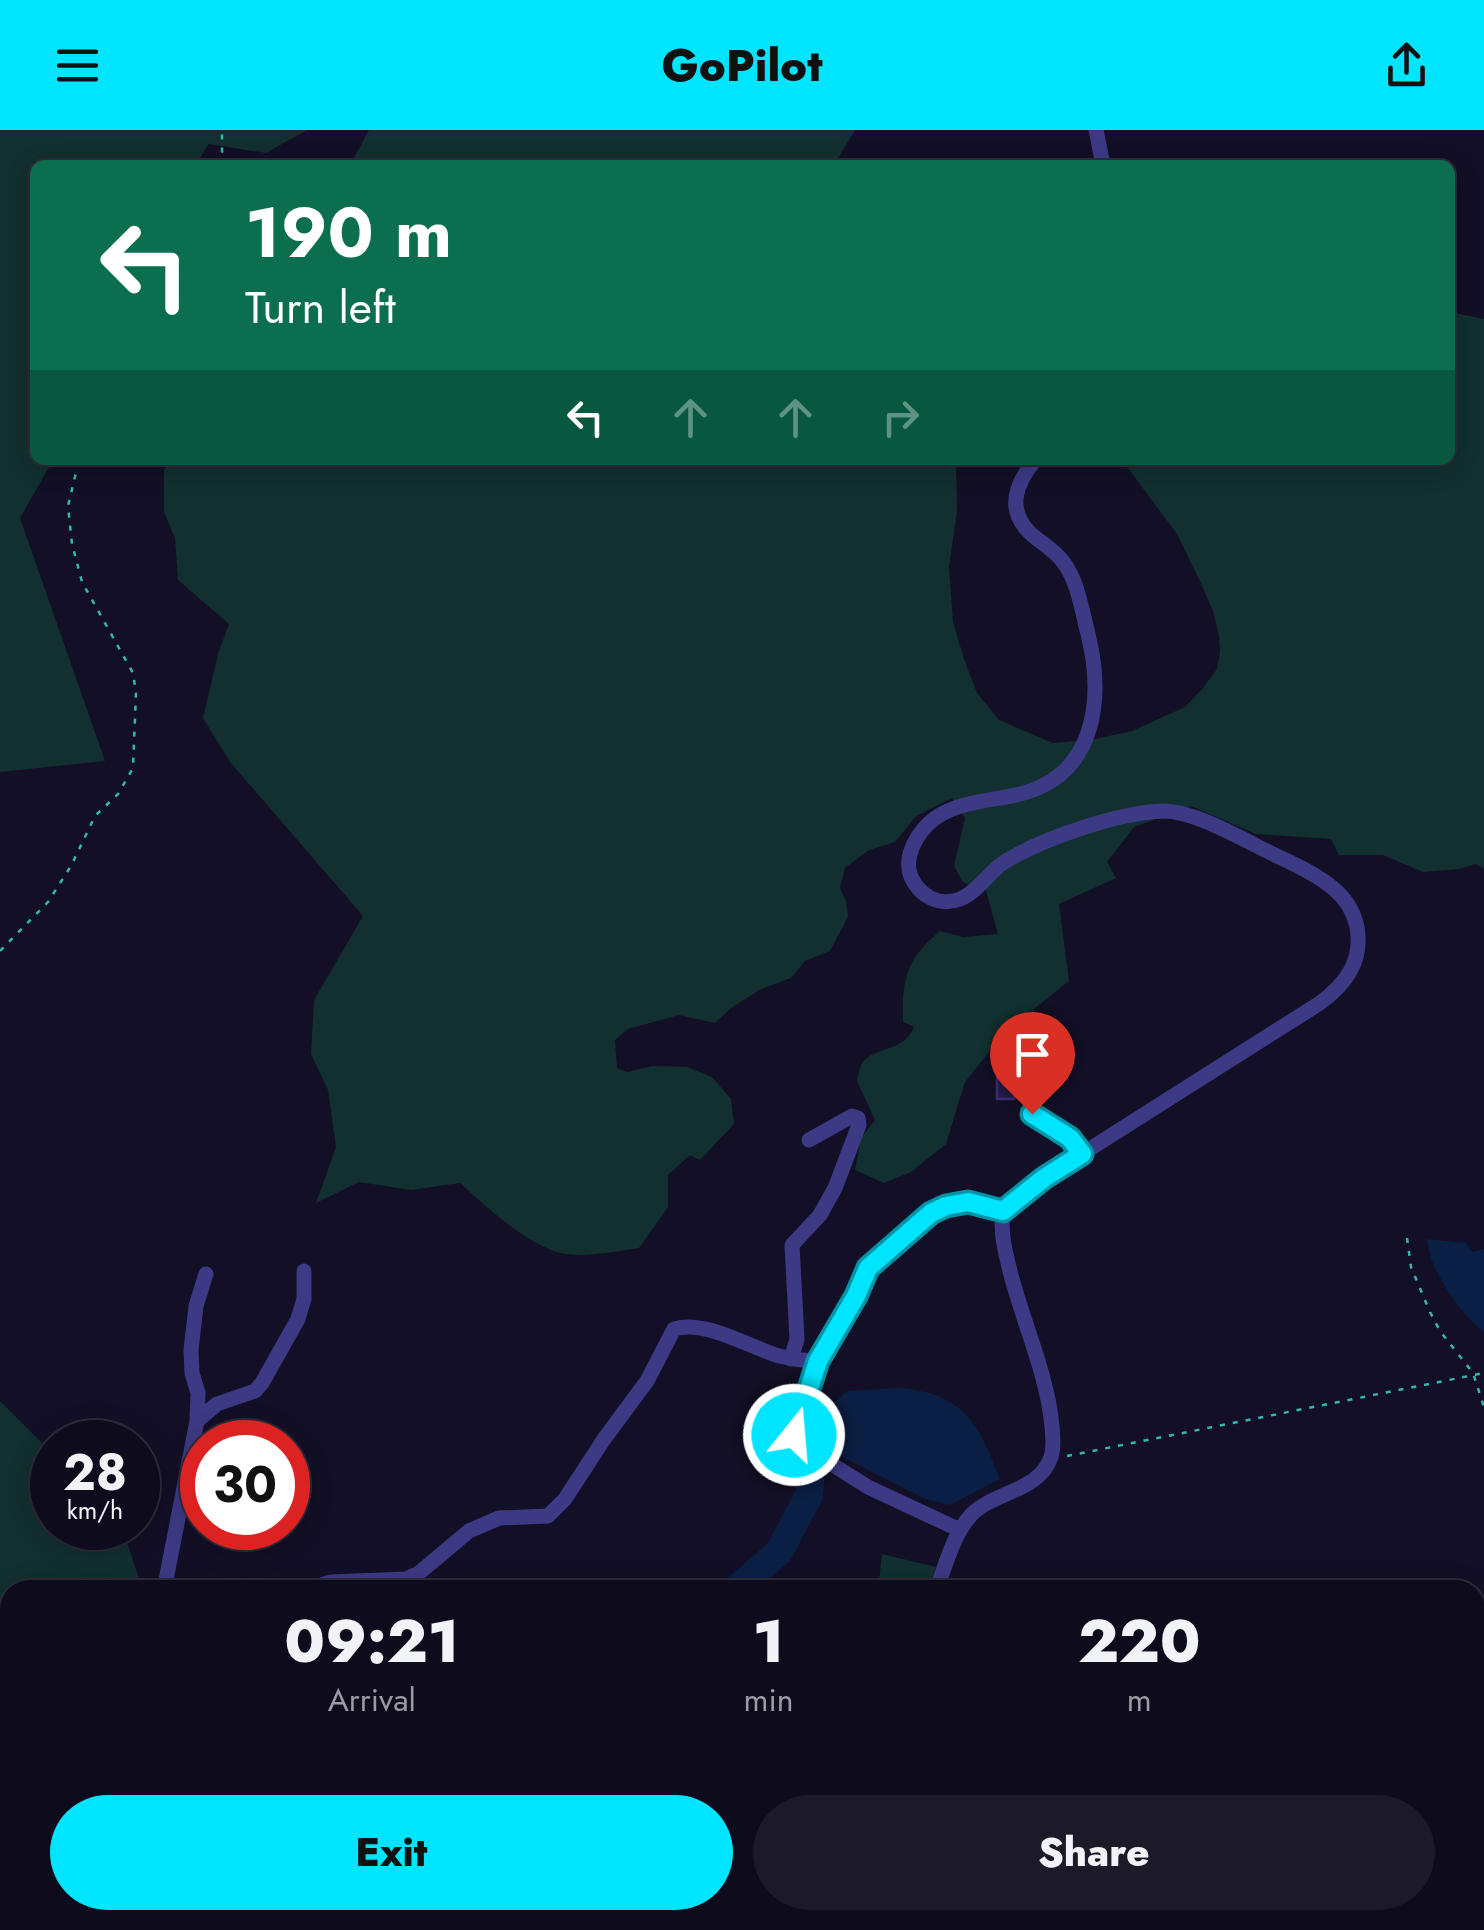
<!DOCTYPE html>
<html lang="en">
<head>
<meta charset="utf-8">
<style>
	:root { --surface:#0e0b1c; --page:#1c1929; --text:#f1f3f6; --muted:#9b9ba3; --line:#2e2b3b; --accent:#00e5ff }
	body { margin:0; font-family:Jost,sans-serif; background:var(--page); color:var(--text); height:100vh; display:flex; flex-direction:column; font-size:38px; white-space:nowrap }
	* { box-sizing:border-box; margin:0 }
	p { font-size:32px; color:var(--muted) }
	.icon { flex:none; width:55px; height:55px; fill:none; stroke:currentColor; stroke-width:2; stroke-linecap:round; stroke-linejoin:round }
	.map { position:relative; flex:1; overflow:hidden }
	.details { position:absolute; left:0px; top:1450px; width:1485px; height:350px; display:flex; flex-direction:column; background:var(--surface); border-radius:30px 30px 0 0; box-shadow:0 5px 25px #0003,0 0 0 2px var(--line) }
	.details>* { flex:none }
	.hud { position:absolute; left:30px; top:30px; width:1425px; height:305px; border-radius:15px; box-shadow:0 5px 25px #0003,0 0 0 2px var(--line); background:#0b6e4f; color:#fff; overflow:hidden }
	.speed { position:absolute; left:30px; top:1290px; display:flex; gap:20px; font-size:50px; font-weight:700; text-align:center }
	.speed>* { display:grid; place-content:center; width:130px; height:130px; border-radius:50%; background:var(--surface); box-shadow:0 5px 25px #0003,0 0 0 2px var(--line); line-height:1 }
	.speed small { font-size:25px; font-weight:400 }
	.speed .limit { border:15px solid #d22; background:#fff; color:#111 }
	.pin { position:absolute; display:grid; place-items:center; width:85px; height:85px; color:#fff; margin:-102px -42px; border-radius:50% 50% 50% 0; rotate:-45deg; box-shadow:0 0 10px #0007 }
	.pin .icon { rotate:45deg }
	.me { position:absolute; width:110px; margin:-55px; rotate:17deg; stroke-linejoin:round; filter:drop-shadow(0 0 8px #0008) }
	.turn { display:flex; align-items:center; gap:35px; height:210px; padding:0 50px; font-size:45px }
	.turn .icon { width:130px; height:130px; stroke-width:2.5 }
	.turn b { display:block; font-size:70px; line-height:85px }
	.lanes { display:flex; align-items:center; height:95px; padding:0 50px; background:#0003; justify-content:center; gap:50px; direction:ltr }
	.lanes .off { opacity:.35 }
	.eta { display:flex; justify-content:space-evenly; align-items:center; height:170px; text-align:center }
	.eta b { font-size:60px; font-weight:800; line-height:70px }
	.primary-button { display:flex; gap:20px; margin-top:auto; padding:20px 50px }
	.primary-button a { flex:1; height:115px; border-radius:60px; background:var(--accent); color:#111; font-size:40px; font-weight:800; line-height:115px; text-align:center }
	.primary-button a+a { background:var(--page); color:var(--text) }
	header { display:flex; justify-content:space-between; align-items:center; height:130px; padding:0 50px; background:var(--accent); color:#111; font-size:45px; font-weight:800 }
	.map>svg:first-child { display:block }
	.green { fill:#12302f }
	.water { fill:#0a1f44 }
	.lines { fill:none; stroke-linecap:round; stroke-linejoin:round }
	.river { stroke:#0a1f44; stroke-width:28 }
	.building { fill:#241b47; stroke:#3b2d73; stroke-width:2.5 }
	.path { stroke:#2fb8b0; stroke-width:2.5; stroke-dasharray:5 8; stroke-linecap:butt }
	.service { stroke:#3d3a85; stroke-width:8 }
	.minor { stroke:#3d3a85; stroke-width:15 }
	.route-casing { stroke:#0095a6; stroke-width:25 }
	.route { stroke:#00e5ff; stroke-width:18 }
</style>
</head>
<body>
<header><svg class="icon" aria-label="menu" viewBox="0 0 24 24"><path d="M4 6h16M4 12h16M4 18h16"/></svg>GoPilot<svg class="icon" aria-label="share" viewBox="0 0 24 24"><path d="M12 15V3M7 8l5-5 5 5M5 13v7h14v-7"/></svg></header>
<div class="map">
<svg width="1484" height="1800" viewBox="0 0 1484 1800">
	<rect width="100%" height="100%" fill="#130f26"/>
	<!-- green -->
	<path class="green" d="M 0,0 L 307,0 L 266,23 L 209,14 L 195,35 L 35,35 L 35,330 L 53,330 L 20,388 L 105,631 L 0,642 Z
		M 369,0 L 855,0 L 834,35 L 350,35 Z
		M 1450,182 L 1484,189 L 1484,739 L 1476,734 L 1459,739 L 1423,742 L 1383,725 L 1339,725 L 1331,709 L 1256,704 L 1191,676 L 1134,697 L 1107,732 L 1116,748 L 1059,774 L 1069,851 L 1005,902 L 965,952 L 946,1014 L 911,1042 L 884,1053 L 855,1040 L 861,1008 L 875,990 L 857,951 C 858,946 859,940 861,935 C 871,916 903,924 914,897 L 903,892 C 902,849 906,829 940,801 L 963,807 L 998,804 L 986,761 L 963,752 L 954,736 L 965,688 L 952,668 L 916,686 L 895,712 L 869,720 L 845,738 L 840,758 L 846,771 L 848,787 L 830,821 L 805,831 L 791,848 L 761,859 L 731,878 L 715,893 L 679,885 L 628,899 L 615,910 L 617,938 L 627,942 L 652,936 L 687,937 L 712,947 L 731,969 L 734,994 L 700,1030 L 690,1025 L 668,1045 L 668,1077 L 639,1118 C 613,1122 574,1130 551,1120 C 517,1106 487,1077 460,1053 L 411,1060 L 359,1052 L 316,1073 L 336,1017 L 328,960 L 311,924 L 314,870 L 363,786 L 230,632 L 203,588 L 218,524 L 229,494 L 178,450 L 175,408 L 164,382 L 164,341 L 170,330 L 956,330 L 957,381 L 949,437 L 953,492 L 964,529 L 977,563 L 999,590 L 1053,613 L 1090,610 L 1132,601 L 1185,577 L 1203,558 L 1217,539 L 1220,521 L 1219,506 L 1213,481 L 1200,451 L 1177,404 L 1122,330 L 1450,330 Z
		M 0,1271 L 52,1323 L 52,1398 L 122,1398 L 143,1460 L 10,1460 L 10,1666 L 0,1672 Z
		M 882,1424 L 936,1437 L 928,1460 L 878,1460 Z
		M 1484,1610 L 1484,1685 L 1475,1691 L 1475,1615 Z"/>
	<!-- water -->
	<path class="water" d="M 1427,1109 L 1466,1113 L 1472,1122 L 1484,1119 L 1484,1202 C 1460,1183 1429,1140 1427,1109 Z
		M 901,1258 C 964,1264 979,1294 1000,1349 L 950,1375 L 925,1369 L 813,1312 L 829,1278 L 847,1261 Z"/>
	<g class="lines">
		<!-- river -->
		<path class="river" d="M 735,1460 L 779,1422 L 809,1365 L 813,1312 L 829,1308
			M 0,1655 L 10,1654"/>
	</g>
	<!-- building -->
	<path class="building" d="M 997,926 L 1033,927 L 1033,942 L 1015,942 L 1014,969 L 997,969 Z"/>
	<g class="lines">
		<!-- path -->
		<path class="path" d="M 218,35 L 222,22 L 222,0
			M 0,821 L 48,772 L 71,736 L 95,686 L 118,664 L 133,638 L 136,563 L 133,543 L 82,452 L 72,414 L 68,376 L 79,330
			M 1407,1108 L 1411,1137 L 1430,1182 L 1440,1201 L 1473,1243 L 1484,1277
			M 1067,1326 L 1484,1243
			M 497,1790 L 499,1800"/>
		<!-- service -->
		<path class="service" d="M 1032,984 L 1071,1009 L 1082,1024"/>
		<!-- minor -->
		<path class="minor" d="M 1096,0 L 1103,35
			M 791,1229 L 797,1209 L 792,1115 L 820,1085 L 835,1058 L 859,995 L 858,988 L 852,986 L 809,1010
			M 197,1291 L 217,1274 L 255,1261 L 262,1253 L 298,1189 L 304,1169 L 304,1141
			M 960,1400 L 868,1357 L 801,1315 L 794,1305 L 818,1231 L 857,1166 L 868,1138 L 931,1083 L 946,1076 L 968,1072 L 1003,1081
			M 164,1460 L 197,1291 L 198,1263 L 192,1243 L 191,1220 L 196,1176 L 206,1144
			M 306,1460 L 331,1452 L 406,1449 L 419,1443 L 469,1401 L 499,1388 L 548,1386 L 565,1369 L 604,1309 L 647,1251 L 674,1199 C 704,1189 749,1217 779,1226 C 792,1229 804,1231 818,1231
			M 936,1460 C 946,1435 953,1404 972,1384 C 994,1362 1040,1361 1051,1327 C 1054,1318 1053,1306 1052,1296 C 1047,1243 1023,1193 1010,1141 C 1005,1121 1000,1102 1003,1081 L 1044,1048 L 1320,873 C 1346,854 1363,831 1357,797 C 1354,783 1346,769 1334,759 C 1312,740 1281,729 1255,715 C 1231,703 1191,681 1164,681 C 1120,682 1044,708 1006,731 C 990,740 977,763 960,769 C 939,777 920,766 911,747 C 907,737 908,728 912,718 C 932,671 978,674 1020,664 C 1096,645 1104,569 1088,504 C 1082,481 1078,452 1064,433 C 1055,420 1041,413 1030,403 C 1006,379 1016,353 1035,330
			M 1475,1533 L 1484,1525
			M 0,1629 L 10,1630
			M 1475,1785 L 1484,1784
			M 669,1800 L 679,1790
			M 1332,1800 L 1337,1790
			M 1422,1800 L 1444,1790"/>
	</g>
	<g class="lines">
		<defs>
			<path id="route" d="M 794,1305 L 818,1231 L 856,1166 L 868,1138 L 931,1083 L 946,1076 L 968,1072 L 1003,1081 L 1044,1048 L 1082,1024 L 1070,1008 L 1032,984"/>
		</defs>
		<!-- route casing -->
		<use href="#route" class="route-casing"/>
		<!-- route -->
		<use href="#route" class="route"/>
	</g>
</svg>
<div class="speed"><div>28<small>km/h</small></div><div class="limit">30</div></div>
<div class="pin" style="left:1032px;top:984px;background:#d93025"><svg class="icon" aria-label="arrive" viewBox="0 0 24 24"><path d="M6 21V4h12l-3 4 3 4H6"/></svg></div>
<svg class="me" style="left:794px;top:1305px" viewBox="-20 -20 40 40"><circle r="17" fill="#00e5ff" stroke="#fff" stroke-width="3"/><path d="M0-11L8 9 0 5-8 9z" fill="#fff"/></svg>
<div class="hud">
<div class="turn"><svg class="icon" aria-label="left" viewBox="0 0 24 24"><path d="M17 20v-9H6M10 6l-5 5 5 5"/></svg><div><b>190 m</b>Turn left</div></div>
<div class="lanes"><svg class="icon" aria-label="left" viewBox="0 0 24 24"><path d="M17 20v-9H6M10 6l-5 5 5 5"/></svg><svg class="icon off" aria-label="ahead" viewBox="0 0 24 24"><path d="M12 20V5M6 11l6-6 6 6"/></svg><svg class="icon off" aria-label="ahead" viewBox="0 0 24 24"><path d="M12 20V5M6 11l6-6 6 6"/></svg><svg class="icon off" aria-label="right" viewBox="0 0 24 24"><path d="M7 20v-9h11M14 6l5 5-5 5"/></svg></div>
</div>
<section class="details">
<div class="eta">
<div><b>09:21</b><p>Arrival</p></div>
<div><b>1</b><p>min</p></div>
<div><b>220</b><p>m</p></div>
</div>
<div class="primary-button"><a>Exit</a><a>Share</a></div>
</section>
</div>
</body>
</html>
